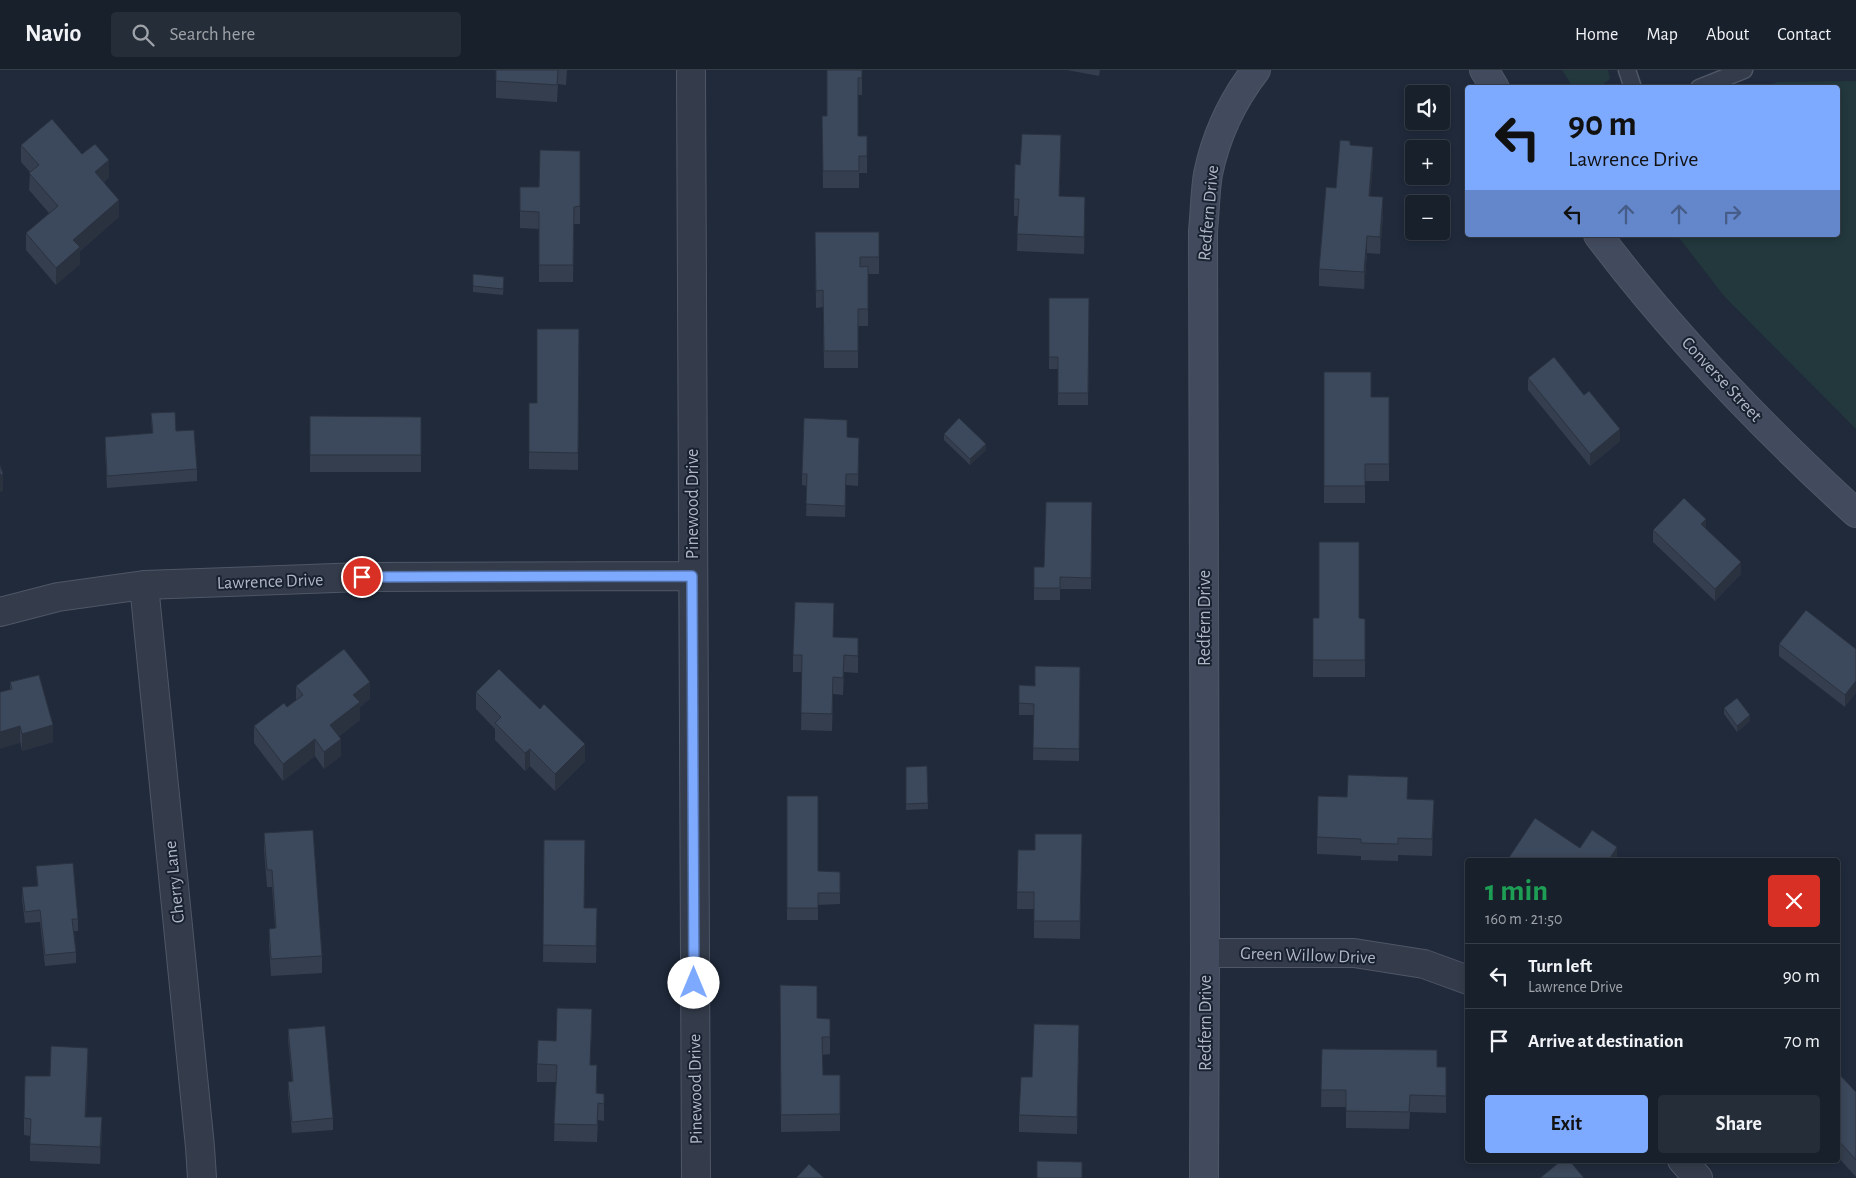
<!DOCTYPE html>
<html lang="en">
<head>
<meta charset="utf-8">
<style>
	:root { --surface:#18202c; --page:#252d38; --text:#f1f3f6; --muted:#9fa3a9; --line:#363e48; --accent:#7da9fe }
	body { margin:0; font-family:"Alegreya Sans",sans-serif; background:var(--page); color:var(--text); height:100vh; display:flex; flex-direction:column; font-size:19px; white-space:nowrap }
	* { box-sizing:border-box; margin:0 }
	p { font-size:16px; color:var(--muted) }
	.icon { flex:none; width:28px; height:28px; fill:none; stroke:currentColor; stroke-width:2; stroke-linecap:round; stroke-linejoin:round }
	.map { position:relative; flex:1; overflow:hidden }
	.details { position:absolute; left:1465px; top:788px; width:375px; height:305px; display:flex; flex-direction:column; background:var(--surface); border-radius:5px; box-shadow:0 2px 8px #0003,0 0 0 1px var(--line) }
	.details>* { flex:none }
	.hud { position:absolute; left:1465px; top:15px; width:375px; height:152px; border-radius:5px; box-shadow:0 2px 8px #0003,0 0 0 1px var(--line); background:#7da9fe; color:#111; overflow:hidden }
	.buttons { position:absolute; left:1405px; top:15px; display:grid; gap:10px }
	.buttons a { display:grid; place-items:center; width:45px; height:45px; border-radius:5px; background:var(--surface); box-shadow:0 2px 8px #0003,0 0 0 1px var(--line); font-size:25px }
	.pin { position:absolute; display:grid; place-items:center; width:42px; height:42px; color:#fff; margin:-21px; border:2px solid #fff; border-radius:50%; box-shadow:0 1px 5px #0007 }
	.me { position:absolute; width:55px; margin:-28px; rotate:0deg; stroke-linejoin:round; filter:drop-shadow(0 0 4px #0008) }
	.turn { display:flex; align-items:center; gap:18px; height:105px; padding:0 20px; font-size:22px }
	.turn .icon { width:65px; height:65px; stroke-width:2.5 }
	.turn b { display:block; font-size:35px; line-height:42px }
	.lanes { display:flex; align-items:center; height:48px; padding:0 20px; background:#0003; justify-content:center; gap:25px; direction:ltr }
	.lanes .off { opacity:.35 }
	.round { display:grid; place-items:center; flex:none; width:52px; height:52px; border-radius:5px; background:var(--page) }
	.head { display:flex; align-items:center; justify-content:space-between; height:85px; padding:0 20px }
	h1 { font-size:30px; font-weight:700; line-height:38px; color:#1e9e55 }
	.cta { display:flex; gap:10px; margin-top:auto; padding:10px 20px }
	.cta a { flex:1; height:58px; border-radius:5px; background:var(--accent); color:#111; font-size:20px; font-weight:700; line-height:58px; text-align:center }
	.cta a+a { background:var(--page); color:var(--text) }
	ul { padding:0; list-style:none }
	li { display:flex; align-items:center; gap:15px; height:65px; padding:0 20px; border-top:1px solid var(--line) }
	li div { flex:1 }
	li b { display:block; font-size:19px }
	li em { font-style:normal }
	header { display:flex; align-items:center; gap:30px; box-sizing:border-box; height:70px; padding:0 25px; background:var(--surface); border-bottom:1px solid var(--line) }
	header strong { font-size:24px }
	nav { display:flex; gap:28px; margin-inline-start:auto; font-size:18px }
	.search { width:350px; height:45px; background:var(--page); display:flex; align-items:center; gap:12px; box-sizing:border-box; padding:0 18px; border-radius:5px; color:var(--muted); font-size:19px }
	.map>svg:first-child { display:block }
	.green { fill:#22383c }
	.lines { fill:none; stroke-linecap:round; stroke-linejoin:round }
	.lane-casing { stroke:#4f5766; stroke-width:19 }
	.street-casing { stroke:#4f5766; stroke-width:30 }
	.secondary-casing { stroke:#4f5766; stroke-width:30 }
	.lane { stroke:#343c4b; stroke-width:16 }
	.street { stroke:#343c4b; stroke-width:28 }
	.secondary { stroke:#424b5e; stroke-width:28 }
	.wall { fill:#343e4e }
	.shaded-wall { fill:#2a3240 }
	.building { fill:#3c485b; stroke:#2a3240 }
	.route-casing { stroke:#516ea5; stroke-width:12 }
	.route { stroke:#7da9fe; stroke-width:9 }
	.labels { text-anchor:middle; stroke-width:4; stroke-linejoin:round; paint-order:stroke }
	.street-label { font-size:18px; fill:#afb7c7; stroke:#192230 }
</style>
</head>
<body>
<header>
<strong>Navio</strong>
<div class="search"><svg class="icon" aria-label="search" viewBox="0 0 24 24"><circle cx="10" cy="10" r="6"/><path d="M15 15l6 6"/></svg>Search here</div>
<nav><a>Home</a><a>Map</a><a>About</a><a>Contact</a></nav>
</header>
<div class="map">
<svg width="1856" height="1108" viewBox="0 0 1856 1108">
	<rect width="100%" height="100%" fill="#202a3b"/>
	<!-- green -->
	<path class="green" d="M 1562,0 L 1608,0 L 1610,9 L 1599,17 L 1573,17 Z
		M 1856,11 L 1856,359 L 1724,226 L 1677,165 L 1838,165 L 1838,18 L 1760,17 L 1778,12 Z"/>
	<g class="lines">
		<defs>
			<path id="lane" d="M 1627,0 L 1633,18
				M 1699,18 L 1744,0"/>
			<path id="street" d="M 691,0 L 696,1108
				M 144,515 L 200,1077 L 202,1108
				M 0,542 L 58,527 L 144,515 L 362,507 L 692,506
				M 1205,883 L 1354,883 L 1424,894 L 1468,910
				M 1682,1090 L 1698,1108"/>
			<path id="secondary" d="M 1484,0 L 1495,18
				M 1598,165 C 1674,266 1763,358 1856,443
				M 1204,1108 L 1205,883 L 1203,161 C 1205,142 1205,122 1208,104 C 1216,65 1232,31 1256,0"/>
		</defs>
		<!-- lane casing -->
		<use href="#lane" class="lane-casing"/>
		<!-- street casing -->
		<use href="#street" class="street-casing"/>
		<!-- secondary casing -->
		<use href="#secondary" class="secondary-casing"/>
		<!-- lane -->
		<use href="#lane" class="lane"/>
		<!-- street -->
		<use href="#street" class="street"/>
		<!-- secondary -->
		<use href="#secondary" class="secondary"/>
	</g>
	<!-- wall -->
	<path class="wall" d="M 496,0 L 567,0 L 566,15 L 558,14 L 557,32 L 496,28 Z
		M 862,0 L 862,25 L 858,25 L 858,66 L 867,66 L 867,103 L 859,103 L 859,118 L 823,118 L 822,46 L 827,46 Z
		M 1067,0 L 1100,0 L 1099,6 Z
		M 21,75 L 82,84 L 109,107 L 104,112 L 119,147 L 80,181 L 80,194 L 56,215 L 26,180 L 26,163 L 49,143 L 29,120 L 30,102 L 21,92 Z
		M 1350,75 L 1373,94 L 1370,126 L 1383,144 L 1380,184 L 1367,183 L 1364,219 L 1319,216 L 1319,199 L 1336,118 Z
		M 580,81 L 580,154 L 574,154 L 573,212 L 539,212 L 539,159 L 520,158 L 520,117 L 539,117 Z
		M 1061,82 L 1059,126 L 1085,144 L 1084,184 L 1017,181 L 1018,146 L 1014,146 L 1014,129 L 1020,95 Z
		M 815,162 L 879,162 L 879,204 L 868,204 L 868,256 L 858,256 L 858,298 L 824,298 L 823,237 L 816,238 Z
		M 473,204 L 504,213 L 503,225 L 473,222 Z
		M 1049,228 L 1089,228 L 1088,335 L 1058,335 L 1058,299 L 1049,299 Z
		M 579,259 L 578,400 L 529,399 L 529,333 L 537,333 Z
		M 1324,302 L 1371,327 L 1389,327 L 1389,411 L 1365,411 L 1365,433 L 1324,433 Z
		M 1528,308 L 1620,371 L 1590,396 L 1528,320 Z
		M 151,343 L 176,361 L 197,399 L 197,411 L 107,418 L 105,379 L 105,367 L 152,363 Z
		M 310,346 L 421,347 L 421,402 L 310,402 Z
		M 944,364 L 986,380 L 970,395 L 944,370 Z
		M 847,367 L 859,379 L 858,416 L 846,415 L 845,447 L 806,446 L 807,416 L 802,415 L 802,404 Z
		M 1092,432 L 1091,519 L 1060,519 L 1060,530 L 1034,530 L 1034,497 L 1044,497 Z
		M 1706,459 L 1741,504 L 1715,531 L 1653,472 L 1653,460 Z
		M 1313,548 L 1365,549 L 1365,607 L 1313,607 Z
		M 834,567 L 858,568 L 858,603 L 844,602 L 843,625 L 833,624 L 832,661 L 801,660 L 802,602 L 793,602 L 793,585 Z
		M 1779,574 L 1856,579 L 1845,637 L 1779,586 Z
		M 1080,597 L 1079,691 L 1033,690 L 1034,645 L 1019,645 L 1019,615 L 1035,616 Z
		M 10,612 L 53,672 L 22,681 L 10,619 Z
		M 296,616 L 370,629 L 360,637 L 360,650 L 339,666 L 341,686 L 324,699 L 315,686 L 283,711 L 254,673 L 254,656 L 287,637 L 296,630 Z
		M 476,622 L 585,691 L 555,721 L 530,696 L 525,701 L 495,670 L 495,659 L 476,639 Z
		M 1724,638 L 1750,651 L 1737,662 L 1724,644 Z
		M 927,696 L 928,739 L 906,740 L 906,697 Z
		M 787,726 L 818,801 L 840,802 L 840,834 L 818,835 L 818,850 L 787,850 Z
		M 1408,729 L 1434,747 L 1432,786 L 1398,785 L 1398,791 L 1361,790 L 1361,786 L 1317,784 L 1317,767 Z
		M 264,763 L 322,886 L 322,903 L 271,906 L 269,876 L 269,859 L 275,858 L 272,817 L 267,817 L 264,780 Z
		M 1082,764 L 1080,869 L 1034,868 L 1034,839 L 1017,839 L 1018,780 L 1035,780 Z
		M 544,770 L 584,838 L 597,838 L 596,893 L 543,892 Z
		M 36,796 L 78,849 L 78,861 L 74,861 L 76,882 L 76,893 L 45,896 L 40,852 L 25,853 L 22,829 L 22,817 L 37,816 Z
		M 780,915 L 817,948 L 830,949 L 830,984 L 822,985 L 823,1005 L 840,1005 L 840,1061 L 781,1062 Z
		M 592,956 L 590,995 L 597,1012 L 597,1023 L 604,1024 L 604,1051 L 598,1050 L 597,1072 L 554,1071 L 556,1012 L 537,1012 L 537,994 L 556,971 Z
		M 288,959 L 333,1048 L 333,1060 L 292,1063 L 288,1023 L 288,1012 L 292,1011 L 288,970 Z
		M 1079,972 L 1077,1064 L 1019,1062 L 1019,1045 L 1032,1007 Z
		M 1322,979 L 1437,997 L 1446,997 L 1446,1043 L 1410,1042 L 1409,1059 L 1346,1058 L 1346,1037 L 1321,1037 Z
		M 88,995 L 86,1047 L 102,1064 L 100,1094 L 30,1091 L 30,1066 L 24,1065 L 24,1048 L 50,1006 Z
		M 1838,1003 L 1856,1022 L 1856,1107 L 1838,1087 Z"/>
	<!-- shaded-wall -->
	<path class="shaded-wall" d="M 1061,65 L 1061,82 L 1059,143 L 1059,126 Z
		M 1373,77 L 1373,94 L 1369,143 L 1369,126 Z
		M 109,90 L 109,107 L 95,119 L 95,102 Z
		M 1085,127 L 1085,144 L 1084,184 L 1084,167 Z
		M 1383,127 L 1383,144 L 1380,184 L 1380,167 Z
		M 119,130 L 119,147 L 80,181 L 80,194 L 56,215 L 56,198 L 73,170 Z
		M 1367,166 L 1367,183 L 1364,219 L 1364,202 Z
		M 1620,359 L 1620,371 L 1590,396 L 1590,384 Z
		M 986,374 L 986,380 L 970,395 L 970,389 Z
		M 3,404 L 3,421 L 0,422 L 0,405 Z
		M 1706,449 L 1706,461 L 1701,454 Z
		M 1741,492 L 1741,504 L 1715,531 L 1715,519 Z
		M 833,607 L 833,624 L 832,661 L 832,644 Z
		M 1856,611 L 1856,623 L 1845,637 L 1845,625 Z
		M 370,612 L 370,629 L 360,637 L 360,650 L 330,672 L 330,655 L 353,625 Z
		M 1750,645 L 1750,651 L 1737,662 L 1737,656 Z
		M 53,655 L 53,672 L 22,681 L 22,664 Z
		M 20,656 L 20,673 L 0,679 L 0,662 Z
		M 315,669 L 315,686 L 283,711 L 283,694 Z
		M 341,669 L 341,686 L 324,699 L 324,682 Z
		M 585,674 L 585,691 L 555,721 L 555,704 Z
		M 530,679 L 530,696 L 525,701 L 525,683 Z
		M 1434,730 L 1434,747 L 1432,786 L 1432,769 Z
		M 1617,777 L 1617,790 L 1609,790 Z
		M 1079,955 L 1079,972 L 1077,1064 L 1077,1047 Z
		M 88,978 L 88,995 L 85,1064 L 85,1047 Z
		M 102,1047 L 102,1064 L 100,1094 L 100,1077 Z"/>
	<!-- building -->
	<path class="building" d="M 496,0 L 558,0 L 557,15 L 496,11 Z
		M 827,0 L 862,0 L 862,8 L 858,8 L 858,66 L 867,66 L 867,86 L 859,86 L 859,101 L 823,101 L 822,46 L 827,46 Z
		M 52,49 L 82,84 L 95,74 L 109,90 L 95,102 L 119,130 L 73,170 L 80,177 L 56,198 L 26,163 L 58,136 L 29,103 L 39,95 L 21,75 Z
		M 1022,64 L 1061,65 L 1059,126 L 1085,127 L 1084,167 L 1017,164 L 1019,129 L 1014,129 L 1015,94 L 1020,95 Z
		M 1340,70 L 1350,71 L 1350,75 L 1373,77 L 1369,126 L 1383,127 L 1380,167 L 1367,166 L 1364,202 L 1319,199 L 1326,117 L 1336,118 Z
		M 540,80 L 580,81 L 580,136 L 574,137 L 573,195 L 539,195 L 539,142 L 520,141 L 520,117 L 539,117 Z
		M 815,162 L 879,162 L 879,187 L 860,187 L 860,197 L 868,196 L 868,239 L 858,239 L 858,281 L 824,281 L 823,220 L 816,221 Z
		M 473,204 L 504,207 L 503,219 L 473,216 Z
		M 1049,228 L 1089,228 L 1088,323 L 1058,323 L 1058,287 L 1049,287 Z
		M 537,259 L 579,259 L 578,383 L 529,382 L 529,333 L 537,333 Z
		M 1554,287 L 1584,325 L 1589,321 L 1620,359 L 1590,384 L 1528,308 Z
		M 1324,302 L 1371,302 L 1371,327 L 1389,327 L 1389,394 L 1365,394 L 1365,416 L 1324,416 Z
		M 175,342 L 176,361 L 194,360 L 197,399 L 107,406 L 105,367 L 153,363 L 151,343 Z
		M 310,346 L 421,347 L 421,385 L 310,385 Z
		M 804,348 L 847,350 L 847,367 L 859,368 L 858,404 L 846,404 L 845,436 L 806,434 L 807,404 L 802,404 Z
		M 959,348 L 986,374 L 970,389 L 944,364 Z
		M 0,395 L 3,404 L 0,405 Z
		M 1684,428 L 1706,449 L 1701,454 L 1741,492 L 1715,519 L 1653,460 Z
		M 1046,432 L 1092,432 L 1091,508 L 1060,507 L 1060,518 L 1034,518 L 1034,497 L 1044,497 Z
		M 1319,472 L 1359,472 L 1359,548 L 1365,549 L 1365,590 L 1313,590 L 1313,548 L 1319,548 Z
		M 795,532 L 834,533 L 833,567 L 858,568 L 858,586 L 844,585 L 843,608 L 833,607 L 832,644 L 801,643 L 802,585 L 793,585 Z
		M 1806,540 L 1856,579 L 1856,611 L 1845,625 L 1779,574 Z
		M 344,579 L 370,612 L 353,625 L 360,632 L 330,655 L 341,669 L 324,682 L 315,669 L 283,694 L 254,656 L 284,633 L 287,637 L 303,625 L 296,616 Z
		M 1035,596 L 1080,597 L 1079,679 L 1033,678 L 1034,634 L 1019,633 L 1019,615 L 1035,616 Z
		M 499,599 L 540,639 L 544,634 L 585,674 L 555,704 L 530,679 L 525,683 L 495,653 L 501,647 L 476,622 Z
		M 39,605 L 53,655 L 22,664 L 20,656 L 0,662 L 0,622 L 12,619 L 10,612 Z
		M 1737,628 L 1750,645 L 1737,656 L 1724,638 Z
		M 927,696 L 928,733 L 906,734 L 906,697 Z
		M 1348,705 L 1408,707 L 1407,729 L 1434,730 L 1432,769 L 1398,768 L 1398,774 L 1361,773 L 1361,769 L 1317,767 L 1318,726 L 1347,727 Z
		M 787,726 L 818,726 L 818,801 L 840,802 L 840,823 L 818,823 L 818,838 L 787,838 Z
		M 1535,748 L 1580,778 L 1592,760 L 1617,777 L 1609,790 L 1510,790 L 1508,789 Z
		M 313,760 L 322,886 L 271,889 L 269,859 L 276,858 L 272,800 L 267,800 L 264,763 Z
		M 1035,764 L 1082,764 L 1080,851 L 1034,851 L 1034,822 L 1017,822 L 1018,780 L 1035,780 Z
		M 544,770 L 585,770 L 584,838 L 597,838 L 596,876 L 543,875 Z
		M 73,793 L 78,849 L 72,849 L 76,882 L 45,885 L 40,840 L 25,842 L 22,817 L 38,816 L 36,796 Z
		M 780,915 L 817,916 L 817,948 L 830,949 L 830,967 L 822,967 L 823,1005 L 840,1005 L 840,1044 L 781,1045 Z
		M 557,938 L 592,939 L 590,995 L 597,995 L 596,1023 L 604,1024 L 604,1034 L 598,1033 L 597,1055 L 554,1054 L 557,995 L 537,994 L 538,970 L 556,971 Z
		M 1034,954 L 1079,955 L 1077,1047 L 1019,1045 L 1021,1007 L 1032,1007 Z
		M 325,956 L 333,1048 L 292,1052 L 288,1012 L 293,1011 L 288,959 Z
		M 51,976 L 88,978 L 85,1047 L 102,1047 L 100,1077 L 30,1074 L 31,1049 L 24,1048 L 25,1006 L 50,1006 Z
		M 1322,979 L 1437,980 L 1437,997 L 1446,997 L 1446,1026 L 1410,1025 L 1409,1042 L 1346,1041 L 1346,1020 L 1321,1020 Z
		M 1838,1003 L 1856,1022 L 1856,1090 L 1838,1070 Z
		M 1562,1090 L 1569,1090 L 1584,1108 L 1540,1108 Z
		M 1037,1091 L 1082,1092 L 1082,1108 L 1037,1108 Z
		M 809,1094 L 824,1108 L 796,1108 Z"/>
	<g class="lines">
		<defs>
			<path id="route" d="M 362,507 L 692,506 L 694,913"/>
		</defs>
		<!-- route casing -->
		<use href="#route" class="route-casing"/>
		<!-- route -->
		<use href="#route" class="route"/>
	</g>
	<g class="labels">
		<!-- street labels -->
		<g class="street-label">
			<text transform="translate(1208 143) rotate(-85)" y="6">Redfern Drive</text>
			<text transform="translate(1722 309) rotate(47)" y="6">Converse Street</text>
			<text transform="translate(692 434) rotate(-90)" y="6">Pinewood Drive</text>
			<text transform="translate(270 511) rotate(-2)" y="6">Lawrence Drive</text>
			<text transform="translate(1204 548) rotate(-90)" y="6">Redfern Drive</text>
			<text transform="translate(174 812) rotate(-96)" y="6">Cherry Lane</text>
			<text transform="translate(1308 885) rotate(2)" y="6">Green Willow Drive</text>
			<text transform="translate(1205 953) rotate(-90)" y="6">Redfern Drive</text>
			<text transform="translate(695 1019) rotate(-91)" y="6">Pinewood Drive</text>
		</g>
	</g>
</svg>
<div class="buttons">
<a><svg class="icon" aria-label="sound" viewBox="0 0 24 24"><path d="M4 9h4l5-4v14l-5-4H4zM17 9q2 3 0 6"/></svg></a>
<a>+</a>
<a>−</a>
</div>
<div class="pin" style="left:362px;top:507px;background:#d93025"><svg class="icon" aria-label="arrive" viewBox="0 0 24 24"><path d="M6 21V4h12l-3 4 3 4H6"/></svg></div>
<svg class="me" style="left:694px;top:913px" viewBox="-20 -20 40 40"><circle r="19" fill="#fff"/><path d="M0-13L10 11 0 6-10 11z" fill="#7da9fe"/></svg>
<div class="hud">
<div class="turn"><svg class="icon" aria-label="left" viewBox="0 0 24 24"><path d="M17 20v-9H6M10 6l-5 5 5 5"/></svg><div><b>90 m</b>Lawrence Drive</div></div>
<div class="lanes"><svg class="icon" aria-label="left" viewBox="0 0 24 24"><path d="M17 20v-9H6M10 6l-5 5 5 5"/></svg><svg class="icon off" aria-label="ahead" viewBox="0 0 24 24"><path d="M12 20V5M6 11l6-6 6 6"/></svg><svg class="icon off" aria-label="ahead" viewBox="0 0 24 24"><path d="M12 20V5M6 11l6-6 6 6"/></svg><svg class="icon off" aria-label="right" viewBox="0 0 24 24"><path d="M7 20v-9h11M14 6l5 5-5 5"/></svg></div>
</div>
<section class="details">
<div class="head"><div><h1>1 min</h1><p>160 m · 21:50</p></div><a class="round" style="background:#d93025;color:#fff"><svg class="icon" aria-label="close" viewBox="0 0 24 24"><path d="M6 6l12 12M18 6L6 18"/></svg></a></div>
<ul>
<li><svg class="icon" aria-label="left" viewBox="0 0 24 24"><path d="M17 20v-9H6M10 6l-5 5 5 5"/></svg><div><b>Turn left</b><p>Lawrence Drive</p></div><em>90 m</em></li>
<li><svg class="icon" aria-label="arrive" viewBox="0 0 24 24"><path d="M6 21V4h12l-3 4 3 4H6"/></svg><div><b>Arrive at destination</b></div><em>70 m</em></li>
</ul>
<div class="cta"><a>Exit</a><a>Share</a></div>
</section>
</div>
</body>
</html>
